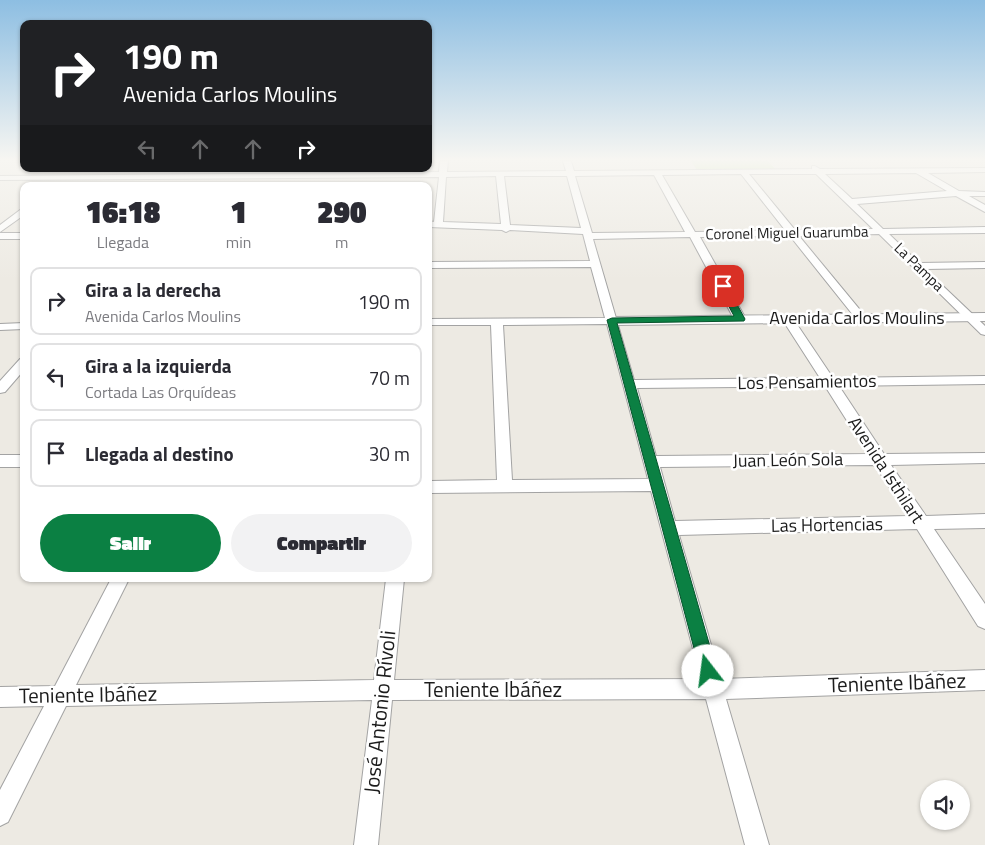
<!DOCTYPE html>
<html lang="es">
<head>
<meta charset="utf-8">
<style>
	:root { --surface:#fff; --page:#f2f2f3; --text:#2b2b33; --muted:#7c7c81; --line:#e1e1e2; --accent:#0b8043 }
	body { margin:0; font-family:"Titillium Web",sans-serif; background:var(--page); color:var(--text); height:100vh; display:flex; flex-direction:column; font-size:19px; white-space:nowrap }
	* { box-sizing:border-box; margin:0 }
	p { font-size:16px; color:var(--muted) }
	.icon { flex:none; width:28px; height:28px; fill:none; stroke:currentColor; stroke-width:2; stroke-linecap:round; stroke-linejoin:round }
	.map { position:relative; flex:1; overflow:hidden }
	.sheet { position:absolute; left:20px; top:182px; width:412px; height:400px; display:flex; flex-direction:column; background:var(--surface); border-radius:10px; box-shadow:0 1px 4px #0004 }
	.sheet>* { flex:none }
	.guide { position:absolute; left:20px; top:20px; width:412px; height:152px; border-radius:10px; box-shadow:0 1px 4px #0004; background:#202124; color:#fff; overflow:hidden }
	.fabs { position:absolute; left:920px; top:780px; display:grid; gap:10px }
	.fabs a { display:grid; place-items:center; width:50px; height:50px; border-radius:50%; background:var(--surface); box-shadow:0 1px 4px #0004; font-size:25px }
	.pin { position:absolute; display:grid; place-items:center; width:42px; height:42px; color:#fff; margin:-21px; border-radius:10px; box-shadow:0 2px 8px #0006 }
	.me { position:absolute; width:55px; margin:-28px; rotate:345deg; stroke-linejoin:round; filter:drop-shadow(0 0 4px #0008) }
	.turn { display:flex; align-items:center; gap:18px; height:105px; padding:0 20px; font-size:22px }
	.turn .icon { width:65px; height:65px; stroke-width:2.5 }
	.turn b { display:block; font-size:35px; line-height:42px }
	.lanes { display:flex; align-items:center; height:48px; padding:0 20px; background:#0003; justify-content:center; gap:25px; direction:ltr }
	.lanes .off { opacity:.35 }
	.eta { display:flex; justify-content:space-evenly; align-items:center; height:85px; text-align:center }
	.eta b { font-size:30px; font-weight:800; line-height:35px }
	.cta { display:flex; gap:10px; margin-top:auto; padding:10px 20px }
	.cta a { flex:1; height:58px; border-radius:30px; background:var(--accent); color:#fff; font-size:20px; font-weight:800; line-height:58px; text-align:center }
	.cta a+a { background:var(--page); color:var(--text) }
	ul { padding:0; list-style:none }
	li { display:flex; align-items:center; gap:15px; height:68px; margin:0 10px 8px; padding:0 10px; border:2px solid var(--line); border-radius:10px }
	li div { flex:1 }
	li b { display:block; font-size:19px }
	li em { font-style:normal }
	.map>svg:first-child { display:block }
	.grass { fill:#c8e5ab }
	.lines { fill:none; stroke-linecap:round; stroke-linejoin:round }
	.minor-casing { stroke:#a3a3a3; stroke-width:2 }
	.tertiary-casing { stroke:#a3a3a3; stroke-width:2 }
	.minor { fill:#fff; fill-rule:evenodd }
	.tertiary { fill:#fff; fill-rule:evenodd }
	.route { fill:#0b8043; stroke:#07532c }
	.labels { text-anchor:middle; stroke-width:5; stroke-linejoin:round; paint-order:stroke }
	.far-street-label { font-size:15px; fill:#1c1c1c; stroke:#fff }
	.street-label { font-size:18px; fill:#1c1c1c; stroke:#fff }
	.near-street-label { font-size:21px; fill:#1c1c1c; stroke:#fff }
</style>
</head>
<body>
<div class="map">
<svg width="985" height="845" viewBox="0 0 985 845">
	<rect width="100%" height="100%" fill="#edeae3"/>
	<!-- grass -->
	<path class="grass" d="M 691,161 L 768,161 L 775,169 L 697,170 Z"/>
	<g class="lines">
		<defs>
			<path id="minor" d="M 440,161 L 448,161 L 447,172 L 566,171 L 563,161 L 571,161 L 574,171 L 812,169 L 812,166 L 815,166 L 820,169 L 985,168 L 985,172 L 928,173 L 959,191 L 985,192 L 985,196 L 969,196 L 985,205 L 985,212 L 956,196 L 857,204 L 883,229 L 985,227 L 985,233 L 889,234 L 919,263 L 985,262 L 985,268 L 925,269 L 985,326 L 985,335 L 981,334 L 879,234 L 799,236 L 865,316 L 867,318 L 865,320 L 857,320 L 790,236 L 700,237 L 746,319 L 740,322 L 734,319 L 690,237 L 593,239 L 634,380 L 820,378 L 782,319 L 788,316 L 792,317 L 833,378 L 985,376 L 985,384 L 839,386 L 884,454 L 985,453 L 985,463 L 891,465 L 926,516 L 985,514 L 985,528 L 934,529 L 985,604 L 985,629 L 978,626 L 917,529 L 679,535 L 721,679 L 985,670 L 985,690 L 726,699 L 769,845 L 745,845 L 706,699 L 392,700 L 378,845 L 354,845 L 372,700 L 66,706 L 8,822 L 0,826 L 0,790 L 44,706 L 0,707 L 0,687 L 55,686 L 111,579 L 129,579 L 76,685 L 374,680 L 386,579 L 404,579 L 394,680 L 701,679 L 651,491 L 429,493 L 429,481 L 497,480 L 491,325 L 429,325 L 429,319 L 605,318 L 591,267 L 429,268 L 429,262 L 590,261 L 583,234 L 510,230 L 506,232 L 502,230 L 429,227 L 429,221 L 434,222 L 439,177 L 0,180 L 0,176 L 439,172 ZM 916,173 L 947,191 L 852,199 L 825,174 ZM 741,174 L 785,230 L 695,232 L 662,175 ZM 749,174 L 816,174 L 873,229 L 795,230 ZM 654,175 L 685,232 L 592,233 L 575,176 ZM 496,176 L 501,224 L 443,222 L 446,177 ZM 504,176 L 567,176 L 581,228 L 510,225 ZM 607,324 L 648,479 L 512,480 L 503,325 ZM 825,386 L 868,454 L 656,456 L 637,388 ZM 875,465 L 908,516 L 675,521 L 660,467 Z
				M 24,207 L 24,215 L 0,232 L 0,225 Z
				M 0,233 L 24,233 L 24,239 L 0,239 Z
				M 24,323 L 24,329 L 0,330 L 0,324 Z
				M 24,358 L 24,370 L 5,392 L 0,393 L 0,381 L 20,359 Z
				M 0,455 L 24,455 L 24,467 L 0,467 Z"/>
			<path id="tertiary" d="M 985,313 L 985,321 L 612,325 L 607,324 L 605,321 L 607,318 L 612,317 Z"/>
		</defs>
		<!-- minor casing -->
		<use href="#minor" class="minor-casing"/>
		<!-- tertiary casing -->
		<use href="#tertiary" class="tertiary-casing"/>
		<!-- minor -->
		<use href="#minor" class="minor"/>
		<!-- tertiary -->
		<use href="#tertiary" class="tertiary"/>
	</g>
	<!-- sky -->
	<linearGradient id="sky" x2="0" y2="1"><stop stop-color="#8dbee2"/><stop offset="0.57" stop-color="#f7f6f2"/><stop offset="1" stop-color="#f7f6f2" stop-opacity="0"/></linearGradient>
	<rect width="985" height="280" fill="url(#sky)"/>
	<!-- route -->
	<path class="route" d="M 723,284 L 727,286 L 745,319 L 744,321 L 617,323 L 717,671 L 714,677 L 708,679 L 703,677 L 700,671 L 607,320 L 612,318 L 734,316 L 718,286 Z"/>
	<g class="labels">
		<!-- far-street labels -->
		<g class="far-street-label">
			<text transform="translate(787 233) rotate(-1)" y="5">Coronel Miguel Guarumba</text>
			<text transform="translate(919 267) rotate(44)" y="5">La Pampa</text>
		</g>
		<!-- street labels -->
		<g class="street-label">
			<text x="857" y="324">Avenida Carlos Moulins</text>
			<text transform="translate(807 382) rotate(-1)" y="6">Los Pensamientos</text>
			<text transform="translate(788 460) rotate(-1)" y="6">Juan León Sola</text>
			<text transform="translate(886 470) rotate(57)" y="6">Avenida Isthilart</text>
			<text transform="translate(827 525) rotate(-1)" y="6">Las Hortencias</text>
		</g>
		<!-- near-street labels -->
		<g class="near-street-label">
			<text transform="translate(897 683) rotate(-2)" y="7">Teniente Ibáñez</text>
			<text x="493" y="697">Teniente Ibáñez</text>
			<text transform="translate(88 695) rotate(-1)" y="7">Teniente Ibáñez</text>
			<text transform="translate(380 712) rotate(-84)" y="7">José Antonio Rívoli</text>
		</g>
	</g>
</svg>
<div class="fabs">
<a><svg class="icon" aria-label="sound" viewBox="0 0 24 24"><path d="M4 9h4l5-4v14l-5-4H4zM17 9q2 3 0 6"/></svg></a>
</div>
<div class="pin" style="left:723px;top:286px;background:#d93025"><svg class="icon" aria-label="arrive" viewBox="0 0 24 24"><path d="M6 21V4h12l-3 4 3 4H6"/></svg></div>
<svg class="me" style="left:708px;top:671px" viewBox="-20 -20 40 40"><circle r="19" fill="#fff"/><path d="M0-13L10 11 0 6-10 11z" fill="#0b8043"/></svg>
<div class="guide">
<div class="turn"><svg class="icon" aria-label="right" viewBox="0 0 24 24"><path d="M7 20v-9h11M14 6l5 5-5 5"/></svg><div><b>190 m</b>Avenida Carlos Moulins</div></div>
<div class="lanes"><svg class="icon off" aria-label="left" viewBox="0 0 24 24"><path d="M17 20v-9H6M10 6l-5 5 5 5"/></svg><svg class="icon off" aria-label="ahead" viewBox="0 0 24 24"><path d="M12 20V5M6 11l6-6 6 6"/></svg><svg class="icon off" aria-label="ahead" viewBox="0 0 24 24"><path d="M12 20V5M6 11l6-6 6 6"/></svg><svg class="icon" aria-label="right" viewBox="0 0 24 24"><path d="M7 20v-9h11M14 6l5 5-5 5"/></svg></div>
</div>
<section class="sheet">
<div class="eta">
<div><b>16:18</b><p>Llegada</p></div>
<div><b>1</b><p>min</p></div>
<div><b>290</b><p>m</p></div>
</div>
<ul>
<li><svg class="icon" aria-label="right" viewBox="0 0 24 24"><path d="M7 20v-9h11M14 6l5 5-5 5"/></svg><div><b>Gira a la derecha</b><p>Avenida Carlos Moulins</p></div><em>190 m</em></li>
<li><svg class="icon" aria-label="left" viewBox="0 0 24 24"><path d="M17 20v-9H6M10 6l-5 5 5 5"/></svg><div><b>Gira a la izquierda</b><p>Cortada Las Orquídeas</p></div><em>70 m</em></li>
<li><svg class="icon" aria-label="arrive" viewBox="0 0 24 24"><path d="M6 21V4h12l-3 4 3 4H6"/></svg><div><b>Llegada al destino</b></div><em>30 m</em></li>
</ul>
<div class="cta"><a>Salir</a><a>Compartir</a></div>
</section>
</div>
</body>
</html>
